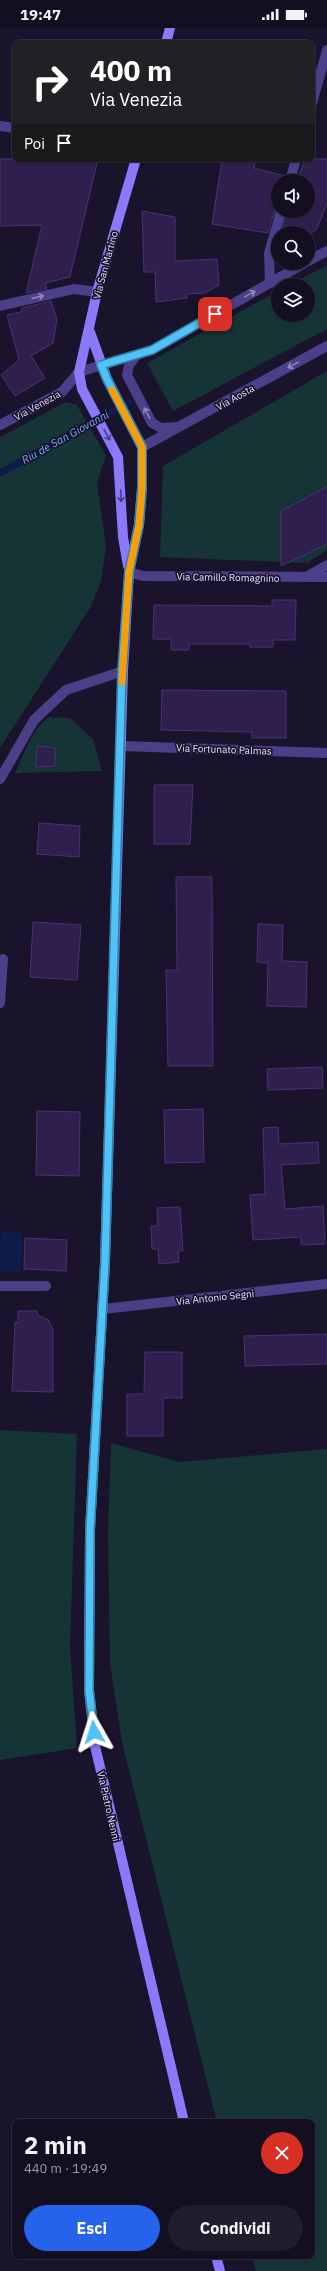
<!DOCTYPE html>
<html lang="it">
<head>
<meta charset="utf-8">
<style>
	:root { --surface:#140e21; --page:#211c2e; --text:#f1f3f6; --muted:#9d9ca5; --line:#332e3f; --accent:#2563eb }
	body { margin:0; font-family:"IBM Plex Sans",sans-serif; background:var(--page); color:var(--text); height:100vh; display:flex; flex-direction:column; font-size:15px; white-space:nowrap }
	* { box-sizing:border-box; margin:0 }
	p { font-size:13px; color:var(--muted) }
	.icon { flex:none; width:22px; height:22px; fill:none; stroke:currentColor; stroke-width:2; stroke-linecap:round; stroke-linejoin:round }
	.map { position:relative; flex:1; overflow:hidden }
	.sheet { position:absolute; left:12px; top:2091px; width:303px; height:140px; display:flex; flex-direction:column; background:var(--surface); border-radius:8px; box-shadow:0 1px 3px #0004,0 0 0 1px var(--line) }
	.sheet>* { flex:none }
	.guide { position:absolute; left:12px; top:12px; width:303px; height:122px; border-radius:8px; box-shadow:0 1px 3px #0004,0 0 0 1px var(--line); background:#202124; color:#fff; overflow:hidden }
	.tools { position:absolute; left:271px; top:146px; display:grid; gap:8px }
	.tools a { display:grid; place-items:center; width:44px; height:44px; border-radius:50%; background:var(--surface); box-shadow:0 1px 3px #0004,0 0 0 1px var(--line); font-size:20px }
	.pin { position:absolute; display:grid; place-items:center; width:34px; height:34px; color:#fff; margin:-17px; border-radius:8px; box-shadow:0 2px 6px #0006 }
	.me { position:absolute; width:44px; margin:-22px; rotate:354deg; stroke-linejoin:round; filter:drop-shadow(0 0 3px #0008) }
	.turn { display:flex; align-items:center; gap:14px; height:84px; padding:0 12px; font-size:18px }
	.turn .icon { width:52px; height:52px; stroke-width:2.5 }
	.turn b { display:block; font-size:28px; line-height:34px }
	.then { display:flex; align-items:center; height:38px; padding:0 12px; background:#0003; gap:8px; font-size:15px }
	.round { display:grid; place-items:center; flex:none; width:42px; height:42px; border-radius:21px; background:var(--page) }
	.overview { display:flex; align-items:center; justify-content:space-between; height:68px; padding:0 12px }
	h1 { font-size:24px; font-weight:700; line-height:30px }
	.action { display:flex; gap:8px; margin-top:auto; padding:8px 12px }
	.action a { flex:1; height:46px; border-radius:24px; background:var(--accent); color:#fff; font-size:16px; font-weight:700; line-height:46px; text-align:center }
	.action a+a { background:var(--page); color:var(--text) }
	.status { display:flex; justify-content:space-between; align-items:center; height:28px; padding:0 20px; background:var(--surface); direction:ltr }
	.status svg { height:11px; fill:currentColor }
	.map>svg:first-child { display:block }
	.green { fill:#163436 }
	.water { fill:#0d1c4b }
	.lines { fill:none; stroke-linecap:round; stroke-linejoin:round }
	.stream { stroke:#0d1c4b; stroke-width:7 }
	.building { fill:#2e1f4d; stroke:#483278 }
	.street { stroke:#4b3f8a; stroke-width:10 }
	.secondary { stroke:#8b79fb; stroke-width:10 }
	.oneway { stroke:#9187be }
	.oneway2 { stroke:#473c7f }
	.route-casing { stroke:#337fa1; stroke-width:10 }
	.route { stroke:#4fc3f7; stroke-width:7 }
	.slow { stroke:#f59e0b; stroke-width:7 }
	.labels { text-anchor:middle; stroke-width:3.5; stroke-linejoin:round; paint-order:stroke }
	.street-label { font-size:10px; fill:#e6dffe; stroke:#1a132c }
	.water-label { font-size:11px; font-style:italic; fill:#70aafb; stroke:#1a132c }
</style>
</head>
<body>
<div class="status"><b>19:47</b><svg viewBox="0 0 49 12"><path d="M0 12V9h3v3zM5 12V6h3v6zM10 12V3h3v9zM15 12V0h3v12zM26 1h20v11H26zM47 4h2v5h-2z"/></svg></div>
<div class="map">
<svg width="327" height="2243" viewBox="0 0 327 2243">
	<rect width="100%" height="100%" fill="#1a132c"/>
	<!-- green -->
	<path class="green" d="M 327,237 L 327,301 L 173,383 L 147,335 L 278,263 L 278,287 L 308,287 L 308,257 L 290,257 Z
		M 327,343 L 327,522 L 307,535 L 160,529 L 163,438 Z
		M 66,374 L 77,377 L 106,428 L 97,455 L 106,518 L 101,553 L 90,580 L 0,720 L 0,409 Z
		M 50,689 L 70,690 L 93,711 L 102,743 L 15,745 C 24,728 32,698 50,689 Z
		M 0,1402 L 77,1406 L 70,1618 L 77,1720 L 0,1732 Z
		M 111,1415 L 179,1434 L 327,1421 L 327,2243 L 256,2243 L 252,2228 L 312,2228 L 312,2094 L 217,2094 L 122,1714 L 110,1636 L 108,1503 Z"/>
	<!-- water -->
	<path class="water" d="M 1,1203 L 22,1205 L 21,1245 L 0,1243 Z"/>
	<g class="lines">
		<!-- stream -->
		<path class="stream" d="M 0,445 L 129,374"/>
	</g>
	<!-- building -->
	<path class="building" d="M 0,131 L 98,131 L 70,249 L 45,255 L 47,261 L 26,265 L 42,197 L 0,198 Z
		M 222,131 L 256,131 L 254,140 L 285,148 L 284,153 L 278,153 L 278,177 L 275,181 L 268,205 L 212,196 Z
		M 305,131 L 327,131 L 327,175 L 317,201 L 308,207 L 281,205 L 287,183 L 308,183 L 308,153 L 297,153 Z
		M 142,183 L 175,189 L 175,233 L 217,231 L 219,257 L 205,265 L 186,266 L 187,270 L 156,274 L 155,244 L 144,244 Z
		M 51,273 L 57,291 L 53,315 L 31,328 L 45,350 L 15,368 L 1,347 L 19,332 L 7,287 L 21,284 L 22,280 Z
		M 327,459 L 327,516 L 281,538 L 281,483 Z
		M 272,572 L 296,572 L 295,612 L 273,612 L 273,619 L 250,619 L 250,616 L 189,616 L 189,622 L 171,622 L 171,611 L 153,611 L 154,577 L 272,578 Z
		M 162,662 L 286,663 L 286,710 L 252,710 L 252,704 L 161,702 Z
		M 37,718 L 55,720 L 55,738 L 36,739 Z
		M 154,757 L 193,757 L 190,816 L 154,816 Z
		M 39,795 L 80,798 L 79,829 L 37,826 Z
		M 176,849 L 212,849 L 213,1038 L 168,1038 L 166,942 L 177,942 Z
		M 33,894 L 81,897 L 77,952 L 30,949 Z
		M 258,896 L 283,897 L 282,933 L 307,934 L 306,979 L 267,978 L 268,935 L 257,934 Z
		M 322,1039 L 323,1060 L 268,1062 L 267,1041 Z
		M 203,1081 L 204,1134 L 165,1135 L 164,1082 Z
		M 37,1083 L 80,1084 L 79,1148 L 36,1147 Z
		M 278,1099 L 279,1116 L 318,1114 L 319,1135 L 281,1137 L 285,1181 L 323,1178 L 325,1216 L 301,1217 L 301,1209 L 253,1212 L 250,1167 L 265,1166 L 263,1100 Z
		M 180,1179 L 183,1223 L 178,1223 L 179,1234 L 159,1236 L 158,1221 L 152,1221 L 151,1198 L 158,1198 L 157,1180 Z
		M 25,1210 L 67,1212 L 66,1243 L 24,1241 Z
		M 18,1283 L 37,1283 L 37,1287 L 48,1292 L 53,1302 L 53,1364 L 12,1363 L 15,1294 L 18,1295 Z
		M 327,1306 L 327,1336 L 245,1338 L 244,1308 Z
		M 145,1324 L 182,1324 L 182,1370 L 163,1370 L 163,1408 L 127,1408 L 127,1366 L 144,1366 Z"/>
	<g class="lines">
		<!-- street -->
		<path class="street" d="M 312,75 L 327,22
			M 0,98 L 15,100
			M 290,153 L 296,131
			M 308,233 L 327,223
			M 270,255 L 269,225 L 281,183
			M 0,278 L 74,261 L 97,264
			M 137,327 L 129,337 L 127,347 L 152,395 L 161,400 L 176,399
			M 0,397 L 62,364 L 79,344 L 152,322 L 305,235
			M 142,419 L 327,318
			M 129,544 L 143,548 L 327,549
			M 306,549 L 327,537
			M 121,718 L 327,725
			M 0,751 L 34,692 L 66,662 L 123,643
			M 0,975 L 3,931
			M 0,1258 L 46,1258
			M 103,1281 L 327,1256"/>
		<!-- secondary -->
		<path class="secondary" d="M 166,15 L 170,0
			M 90,304 L 107,351 L 142,419 L 142,460 L 139,497 L 129,544 L 123,643 L 105,1234 L 90,1502 L 89,1662 L 95,1718 L 184,2094
			M 128,538 L 123,509 L 118,429 L 82,361 L 79,344 L 97,264 L 136,131
			M 216,2228 L 220,2243"/>
	</g>
	<!-- one-way arrows -->
	<defs><path id="oneway-shaft" d="M-6 0H5M1.5-3L5.5 0L1.5 3" fill="none" stroke-width="1.6" stroke-linecap="round" stroke-linejoin="round"/></defs>
	<g class="oneway">
		<use href="#oneway-shaft" transform="translate(250 266) rotate(-29)"/>
		<use href="#oneway-shaft" transform="translate(38 269) rotate(-13)"/>
		<use href="#oneway-shaft" transform="translate(293 337) rotate(151)"/>
		<use href="#oneway-shaft" transform="translate(147 385) rotate(-118)"/>
	</g>
	<g class="oneway2">
		<use href="#oneway-shaft" transform="translate(107 407) rotate(62)"/>
		<use href="#oneway-shaft" transform="translate(121 468) rotate(87)"/>
	</g>
	<g class="lines">
		<defs>
			<path id="route" d="M 94,1704 L 89,1662 L 90,1502 L 105,1234 L 122,643 L 129,544 L 139,497 L 142,460 L 142,419 L 107,351 L 101,337 L 152,322 L 215,286"/>
		</defs>
		<!-- route casing -->
		<use href="#route" class="route-casing"/>
		<!-- route -->
		<use href="#route" class="route"/>
		<!-- slow -->
		<path class="slow" d="M 112,362 L 142,419 L 142,460 L 139,497 L 129,544 L 122,654"/>
	</g>
	<g class="labels">
		<!-- street labels -->
		<g class="street-label">
			<text transform="translate(105 237) rotate(-75)" y="4">Via San Martino</text>
			<text transform="translate(235 369) rotate(-29)" y="4">Via Aosta</text>
			<text transform="translate(37 377) rotate(-29)" y="4">Via Venezia</text>
			<text transform="translate(228 549) rotate(1)" y="4">Via Camillo Romagnino</text>
			<text transform="translate(224 721) rotate(2)" y="4">Via Fortunato Palmas</text>
			<text transform="translate(215 1269) rotate(-6)" y="4">Via Antonio Segni</text>
			<text transform="translate(109 1778) rotate(77)" y="4">Via Pietro Nenni</text>
		</g>
		<!-- water labels -->
		<g class="water-label">
			<text transform="translate(65 409) rotate(-29)" y="4">Riu de San Giovanni</text>
		</g>
	</g>
</svg>
<div class="tools">
<a><svg class="icon" aria-label="sound" viewBox="0 0 24 24"><path d="M4 9h4l5-4v14l-5-4H4zM17 9q2 3 0 6"/></svg></a>
<a><svg class="icon" aria-label="search" viewBox="0 0 24 24"><circle cx="10" cy="10" r="6"/><path d="M15 15l6 6"/></svg></a>
<a><svg class="icon" aria-label="layers" viewBox="0 0 24 24"><path d="M12 4l9 5-9 5-9-5zM3 14l9 5 9-5"/></svg></a>
</div>
<div class="pin" style="left:215px;top:286px;background:#d93025"><svg class="icon" aria-label="arrive" viewBox="0 0 24 24"><path d="M6 21V4h12l-3 4 3 4H6"/></svg></div>
<svg class="me" style="left:94px;top:1704px" viewBox="-20 -20 40 40"><path d="M0-17L14 15 0 8-14 15z" fill="#4fc3f7" stroke="#fff" stroke-width="4"/></svg>
<div class="guide">
<div class="turn"><svg class="icon" aria-label="right" viewBox="0 0 24 24"><path d="M7 20v-9h11M14 6l5 5-5 5"/></svg><div><b>400 m</b>Via Venezia</div></div>
<div class="then">Poi<svg class="icon" aria-label="arrive" viewBox="0 0 24 24"><path d="M6 21V4h12l-3 4 3 4H6"/></svg></div>
</div>
<section class="sheet">
<div class="overview"><div><h1>2 min</h1><p>440 m · 19:49</p></div><a class="round" style="background:#d93025;color:#fff"><svg class="icon" aria-label="close" viewBox="0 0 24 24"><path d="M6 6l12 12M18 6L6 18"/></svg></a></div>
<div class="action"><a>Esci</a><a>Condividi</a></div>
</section>
</div>
</body>
</html>
